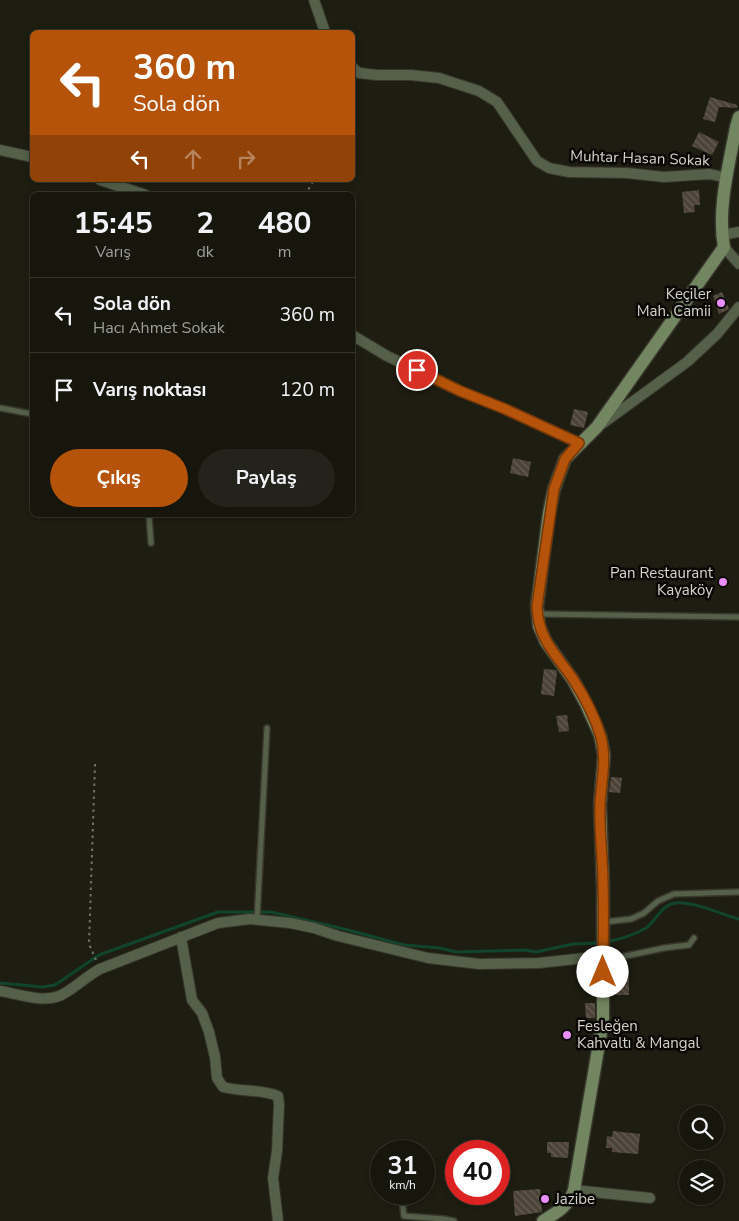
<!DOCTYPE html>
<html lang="tr">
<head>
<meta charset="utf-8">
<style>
	:root { --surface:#16160d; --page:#23231b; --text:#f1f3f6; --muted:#9e9f9d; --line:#35352e; --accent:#b45309 }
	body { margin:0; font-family:"Nunito Sans",sans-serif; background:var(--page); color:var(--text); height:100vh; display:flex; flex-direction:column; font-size:19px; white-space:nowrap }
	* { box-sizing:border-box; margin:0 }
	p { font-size:16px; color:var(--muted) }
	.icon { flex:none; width:28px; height:28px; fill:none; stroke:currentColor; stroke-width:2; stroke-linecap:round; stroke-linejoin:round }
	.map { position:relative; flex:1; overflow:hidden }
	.side { position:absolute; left:30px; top:192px; width:325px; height:325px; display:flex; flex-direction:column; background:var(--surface); border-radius:8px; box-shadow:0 2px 8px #0003,0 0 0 1px var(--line) }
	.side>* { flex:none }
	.hud { position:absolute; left:30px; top:30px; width:325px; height:152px; border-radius:8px; box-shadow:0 2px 8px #0003,0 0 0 1px var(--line); background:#b45309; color:#fff; overflow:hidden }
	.fabs { position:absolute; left:679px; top:1105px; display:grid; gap:10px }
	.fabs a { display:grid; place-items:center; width:45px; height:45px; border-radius:50%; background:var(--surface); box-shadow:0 2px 8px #0003,0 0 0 1px var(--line); font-size:25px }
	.speed { position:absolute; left:370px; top:1140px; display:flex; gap:10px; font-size:25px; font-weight:700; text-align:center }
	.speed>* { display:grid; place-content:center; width:65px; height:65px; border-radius:50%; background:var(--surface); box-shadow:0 2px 8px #0003,0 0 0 1px var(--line); line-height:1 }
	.speed small { font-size:12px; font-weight:400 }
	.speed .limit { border:8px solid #d22; background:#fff; color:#111 }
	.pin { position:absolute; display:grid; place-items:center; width:42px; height:42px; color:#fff; margin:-21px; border:2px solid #fff; border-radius:50%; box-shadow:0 1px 5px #0007 }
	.me { position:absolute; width:55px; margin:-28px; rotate:0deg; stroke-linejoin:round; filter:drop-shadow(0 0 4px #0008) }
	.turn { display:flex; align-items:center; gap:18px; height:105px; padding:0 20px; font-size:22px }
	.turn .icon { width:65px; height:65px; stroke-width:2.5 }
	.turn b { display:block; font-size:35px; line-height:42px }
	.lanes { display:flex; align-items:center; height:48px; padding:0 20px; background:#0003; justify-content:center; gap:25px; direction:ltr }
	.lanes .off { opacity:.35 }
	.eta { display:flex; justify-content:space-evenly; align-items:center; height:85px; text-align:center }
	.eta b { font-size:30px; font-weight:700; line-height:35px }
	.primary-button { display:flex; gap:10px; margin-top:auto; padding:10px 20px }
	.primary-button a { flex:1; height:58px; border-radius:30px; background:var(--accent); color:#fff; font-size:20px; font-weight:700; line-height:58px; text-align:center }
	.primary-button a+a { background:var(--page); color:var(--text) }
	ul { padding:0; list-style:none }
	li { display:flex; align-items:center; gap:15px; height:75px; padding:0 20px; border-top:1px solid var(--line) }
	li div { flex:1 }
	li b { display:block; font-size:19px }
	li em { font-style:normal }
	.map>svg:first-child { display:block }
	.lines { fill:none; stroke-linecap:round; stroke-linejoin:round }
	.stream { stroke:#11442c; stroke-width:3 }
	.building { fill:url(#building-back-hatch) }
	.lane-casing { stroke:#38372b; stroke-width:8 }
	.street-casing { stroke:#38372b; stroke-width:12 }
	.secondary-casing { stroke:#38372b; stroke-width:15 }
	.path { stroke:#717166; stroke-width:2; stroke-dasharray:2.5 4; stroke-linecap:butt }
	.lane { stroke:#546049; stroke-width:5 }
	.street { stroke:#546049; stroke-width:10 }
	.secondary { stroke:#738662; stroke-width:12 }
	.route-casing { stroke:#753606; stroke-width:12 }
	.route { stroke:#b45309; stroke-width:9 }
	.poi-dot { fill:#ea8dfd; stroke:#080704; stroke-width:2 }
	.labels { text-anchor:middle; stroke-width:5; stroke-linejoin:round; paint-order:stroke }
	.street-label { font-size:15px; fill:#d5d5cc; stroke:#080704 }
	.poi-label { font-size:15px; fill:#d5d5cc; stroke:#080704; text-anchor:end }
</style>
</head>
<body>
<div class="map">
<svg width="739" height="1221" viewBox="0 0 739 1221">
	<defs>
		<pattern id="building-back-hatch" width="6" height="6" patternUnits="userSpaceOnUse" patternTransform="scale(1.25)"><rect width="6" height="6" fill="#4d4439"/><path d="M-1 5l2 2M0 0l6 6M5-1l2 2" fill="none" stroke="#665e54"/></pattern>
	</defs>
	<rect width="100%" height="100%" fill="#1e1d11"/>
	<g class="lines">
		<!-- stream -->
		<path class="stream" d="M 605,942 C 621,939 632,936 646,928 C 656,921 661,905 675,903 C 694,901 720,914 739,919
			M 0,983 L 43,987 L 55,985 L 99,955 L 218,912 L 271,912 L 344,929 L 404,945 L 440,948 L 456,952 L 525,950 L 536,952 L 573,944 L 599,943"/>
	</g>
	<!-- building -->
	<path class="building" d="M 710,97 L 737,105 L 737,108 L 719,107 L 715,122 L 703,119 Z
		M 699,132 L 719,142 L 712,155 L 692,146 Z
		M 699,190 L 700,205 L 694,205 L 695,212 L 684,213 L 682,192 Z
		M 722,292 L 729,309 L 719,314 L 713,296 Z
		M 574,409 L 588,412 L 584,428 L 570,425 Z
		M 513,458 L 531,462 L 528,477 L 510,473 Z
		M 544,669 L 556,670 L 557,672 L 554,696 L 541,694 Z
		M 567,715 L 569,731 L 559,732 L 556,716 Z
		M 611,777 L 622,778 L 620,793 L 609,792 Z
		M 611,968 L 629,968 L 629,995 L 611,995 Z
		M 585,1003 L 595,1003 L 595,1018 L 586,1018 Z
		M 613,1131 L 640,1134 L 638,1154 L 612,1152 L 612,1148 L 606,1148 L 607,1136 L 612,1137 Z
		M 547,1142 L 569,1142 L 568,1158 L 551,1157 L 551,1153 L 547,1153 Z
		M 540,1189 L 542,1212 L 515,1216 L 513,1191 Z"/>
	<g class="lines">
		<defs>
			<path id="lane" d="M 0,408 L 32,414
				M 149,515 L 151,543
				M 540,614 L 739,617
				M 257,919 L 267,728
				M 604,922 L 631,919 L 644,913 L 658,901 L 674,894 L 739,892
				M 604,956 L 621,957 L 664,948 L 680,946 L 689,945 L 694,938
				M 402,1199 L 404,1216 L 444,1219 L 454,1221"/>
			<path id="street" d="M 314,0 L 325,32
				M 352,67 L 359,73 L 377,75 L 411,75 L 439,78 L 479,91 L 497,102 L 537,161 L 549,168 L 569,172 L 627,173 L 664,177 L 710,174 L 727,178
				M 0,150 L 32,157
				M 100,180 L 146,195
				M 722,235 L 739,232
				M 724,247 L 739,264
				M 352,335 L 387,356 L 460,391 L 505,409 L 579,443
				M 602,424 L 687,362 L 717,334 L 739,307
				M 181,937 L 192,1000 L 202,1013 L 209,1032 L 215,1057 L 217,1078 L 223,1087 C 241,1092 261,1089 278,1096 L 279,1105 L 277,1151 L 273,1178 L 278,1221
				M 0,991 C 19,994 47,1005 65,993 C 77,986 87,976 100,969 L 218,923 L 250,919 L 290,923 L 314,928 L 338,936 L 428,958 L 479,964 L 539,963 L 603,956
				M 574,1190 L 650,1198"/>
			<path id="secondary" d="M 543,1221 C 556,1213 569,1206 574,1190 L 603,1020 L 603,886 L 600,805 L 604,755 L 600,735 L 586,704 L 573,680 L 546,642 L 539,626 L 537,606 L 549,513 L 554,489 L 565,459 L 597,427 L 724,247 C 717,209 729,165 736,127 L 739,117"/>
		</defs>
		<!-- lane casing -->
		<use href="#lane" class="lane-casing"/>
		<!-- street casing -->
		<use href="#street" class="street-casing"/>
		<!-- secondary casing -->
		<use href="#secondary" class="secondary-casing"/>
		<!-- path -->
		<path class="path" d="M 305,195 L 314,180
			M 95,764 L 89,944 L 96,960"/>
		<!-- lane -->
		<use href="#lane" class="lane"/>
		<!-- street -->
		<use href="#street" class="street"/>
		<!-- secondary -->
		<use href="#secondary" class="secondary"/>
	</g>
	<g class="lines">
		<defs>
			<path id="route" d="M 417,370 L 460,391 L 505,409 L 579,443 L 565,459 L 554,489 L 537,606 C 538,639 555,653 573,679 C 584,696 595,717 601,737 C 607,760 601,782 600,805 C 599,832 603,858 603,885 C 604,914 603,943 603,972"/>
		</defs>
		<!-- route casing -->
		<use href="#route" class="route-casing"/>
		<!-- route -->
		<use href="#route" class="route"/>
	</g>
	<!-- markers -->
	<g class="poi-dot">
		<circle cx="721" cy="303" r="5"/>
		<circle cx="723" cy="582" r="5"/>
		<circle cx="567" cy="1035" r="5"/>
		<circle cx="545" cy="1199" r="5"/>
	</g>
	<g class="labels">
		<!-- street labels -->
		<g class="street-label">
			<text transform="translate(640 158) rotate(2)" y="5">Muhtar Hasan Sokak</text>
		</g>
		<!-- poi labels -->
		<g class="poi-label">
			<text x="711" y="299">Keçiler<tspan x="711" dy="17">Mah. Camii</tspan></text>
			<text x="713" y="578">Pan Restaurant<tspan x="713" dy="17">Kayaköy</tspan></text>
			<text x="577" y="1031" text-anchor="start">Fesleğen<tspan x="577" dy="17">Kahvaltı &amp; Mangal</tspan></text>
			<text x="555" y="1204" text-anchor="start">Jazibe</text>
		</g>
	</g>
</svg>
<div class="fabs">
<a><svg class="icon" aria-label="search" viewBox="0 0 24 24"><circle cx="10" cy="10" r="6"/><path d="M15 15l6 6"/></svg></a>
<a><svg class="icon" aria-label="layers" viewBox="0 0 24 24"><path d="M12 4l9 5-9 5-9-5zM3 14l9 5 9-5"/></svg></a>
</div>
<div class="speed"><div>31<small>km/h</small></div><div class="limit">40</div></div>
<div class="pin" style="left:417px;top:370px;background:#d93025"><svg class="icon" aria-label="arrive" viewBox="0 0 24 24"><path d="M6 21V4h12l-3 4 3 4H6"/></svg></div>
<svg class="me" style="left:603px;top:972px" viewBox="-20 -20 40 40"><circle r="19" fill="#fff"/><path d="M0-13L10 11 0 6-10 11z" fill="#b45309"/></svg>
<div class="hud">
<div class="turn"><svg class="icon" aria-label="left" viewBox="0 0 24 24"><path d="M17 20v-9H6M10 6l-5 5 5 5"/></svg><div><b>360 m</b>Sola dön</div></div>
<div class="lanes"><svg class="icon" aria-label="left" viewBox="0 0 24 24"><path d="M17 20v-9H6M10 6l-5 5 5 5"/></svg><svg class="icon off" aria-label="ahead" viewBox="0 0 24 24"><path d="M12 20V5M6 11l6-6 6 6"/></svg><svg class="icon off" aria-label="right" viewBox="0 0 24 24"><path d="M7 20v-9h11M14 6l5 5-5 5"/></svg></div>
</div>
<section class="side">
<div class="eta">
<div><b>15:45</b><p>Varış</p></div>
<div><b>2</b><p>dk</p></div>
<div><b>480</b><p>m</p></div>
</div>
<ul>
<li><svg class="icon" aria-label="left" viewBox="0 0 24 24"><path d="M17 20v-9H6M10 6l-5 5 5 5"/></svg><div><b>Sola dön</b><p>Hacı Ahmet Sokak</p></div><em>360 m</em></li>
<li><svg class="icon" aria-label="arrive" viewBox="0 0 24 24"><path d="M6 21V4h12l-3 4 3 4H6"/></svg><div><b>Varış noktası</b></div><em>120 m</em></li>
</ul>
<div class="primary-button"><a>Çıkış</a><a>Paylaş</a></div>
</section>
</div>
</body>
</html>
